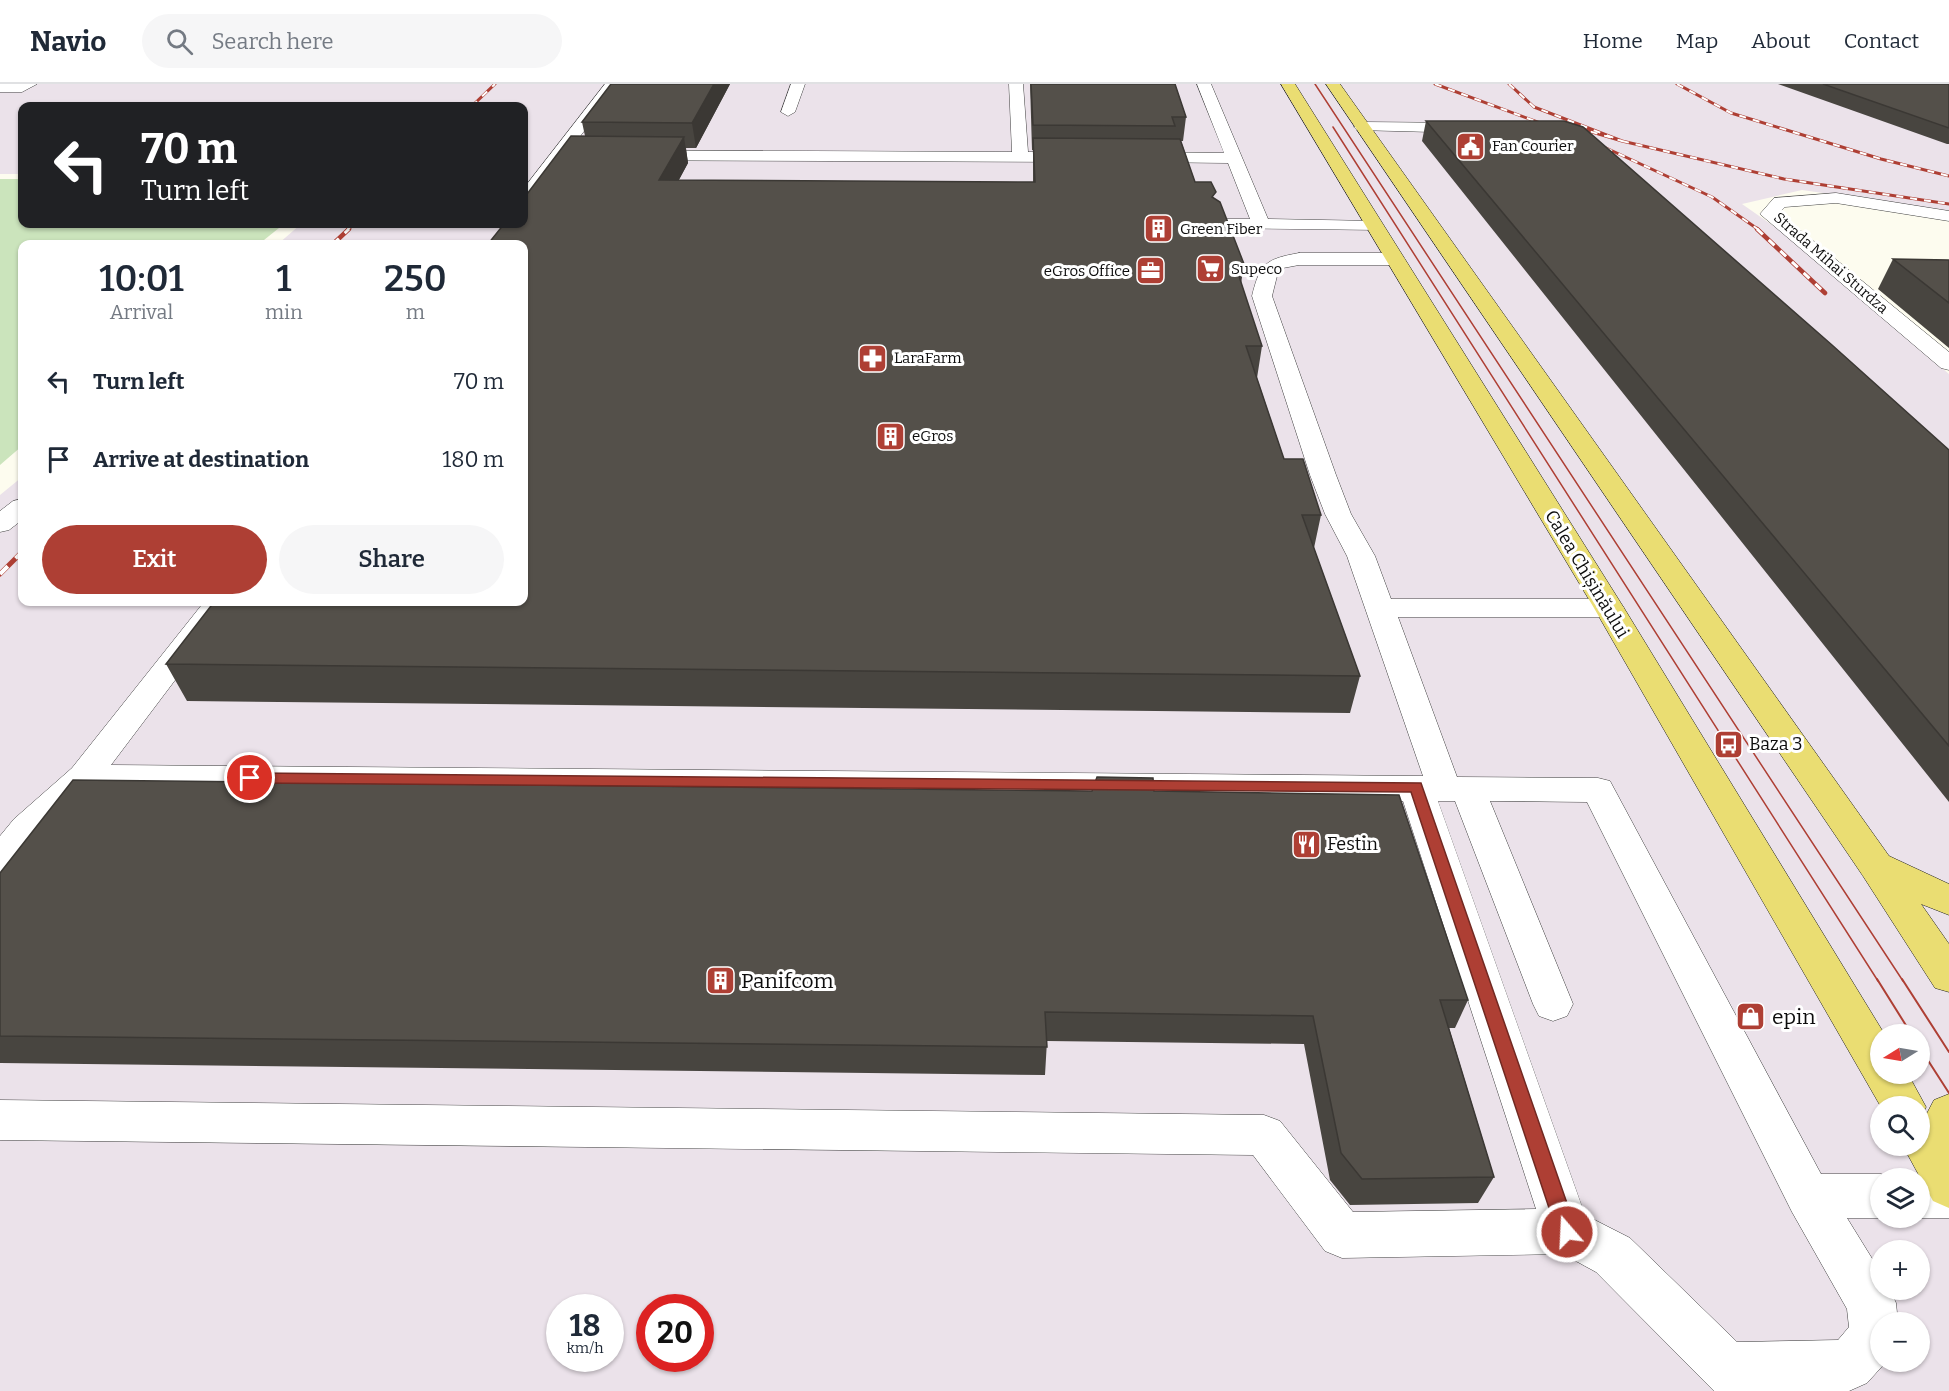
<!DOCTYPE html>
<html lang="en">
<head>
<meta charset="utf-8">
<style>
	:root { --surface:#fff; --page:#f6f6f7; --text:#1f2937; --muted:#747a83; --line:#e0e1e3; --accent:#ae3f34 }
	body { margin:0; font-family:Bitter,serif; background:var(--page); color:var(--text); height:100vh; display:flex; flex-direction:column; font-size:22px; white-space:nowrap }
	* { box-sizing:border-box; margin:0 }
	p { font-size:20px; color:var(--muted) }
	.icon { flex:none; width:33px; height:33px; fill:none; stroke:currentColor; stroke-width:2; stroke-linecap:round; stroke-linejoin:round }
	.map { position:relative; flex:1; overflow:hidden }
	.drawer { position:absolute; left:18px; top:156px; width:510px; height:366px; display:flex; flex-direction:column; background:var(--surface); border-radius:12px; box-shadow:0 2px 4px #0004 }
	.drawer>* { flex:none }
	.banner { position:absolute; left:18px; top:18px; width:510px; height:126px; border-radius:12px; box-shadow:0 2px 4px #0004; background:#202124; color:#fff; overflow:hidden }
	.needle { width:39px; rotate:259deg }
	.buttons { position:absolute; left:1870px; top:940px; display:grid; gap:12px }
	.buttons a { display:grid; place-items:center; width:60px; height:60px; border-radius:50%; background:var(--surface); box-shadow:0 2px 4px #0004; font-size:30px }
	.speed { position:absolute; left:546px; top:1210px; display:flex; gap:12px; font-size:30px; font-weight:700; text-align:center }
	.speed>* { display:grid; place-content:center; width:78px; height:78px; border-radius:50%; background:var(--surface); box-shadow:0 2px 4px #0004; line-height:1 }
	.speed small { font-size:15px; font-weight:400 }
	.speed .limit { border:9px solid #d22; background:#fff; color:#111 }
	.pin { position:absolute; display:grid; place-items:center; width:51px; height:51px; color:#fff; margin:-26px; border:3px solid #fff; border-radius:50%; box-shadow:0 2px 6px #0007 }
	.me { position:absolute; width:66px; margin:-33px; rotate:341deg; stroke-linejoin:round; filter:drop-shadow(0 0 4px #0008) }
	.turn { display:flex; align-items:center; gap:21px; height:126px; padding:0 24px; font-size:27px }
	.turn .icon { width:78px; height:78px; stroke-width:2.5 }
	.turn b { display:block; font-size:42px; line-height:51px }
	.eta { display:flex; justify-content:space-evenly; align-items:center; height:102px; text-align:center }
	.eta b { font-size:36px; font-weight:600; line-height:42px }
	.button { display:flex; gap:12px; margin-top:auto; padding:12px 24px }
	.button a { flex:1; height:69px; border-radius:36px; background:var(--accent); color:#fff; font-size:24px; font-weight:600; line-height:69px; text-align:center }
	.button a+a { background:var(--page); color:var(--text) }
	ul { padding:0; list-style:none }
	li { display:flex; align-items:center; gap:18px; height:78px; padding:0 24px }
	li div { flex:1 }
	li b { display:block; font-size:22px }
	li em { font-style:normal }
	header { display:flex; align-items:center; gap:36px; box-sizing:border-box; height:84px; padding:0 30px; background:var(--surface); border-bottom:2px solid var(--line) }
	header strong { font-size:28px }
	nav { display:flex; gap:33px; margin-inline-start:auto; font-size:21px }
	.search { width:420px; height:54px; background:var(--page); display:flex; align-items:center; gap:15px; box-sizing:border-box; padding:0 21px; border-radius:33px; color:var(--muted); font-size:22px }
	.map>svg:first-child { display:block }
	.industrial { fill:#ebe2ea; fill-rule:evenodd }
	.green { fill:#cbe4bc }
	.lines { fill:none; stroke-linecap:round; stroke-linejoin:round }
	.minor-casing { stroke:#404040; stroke-width:1 }
	.major-casing { stroke:#1e1e1e; stroke-width:1 }
	.minor { fill:#fff; fill-rule:evenodd }
	.major { fill:#eadd72; fill-rule:evenodd }
	.tram-far1 { stroke:#ae3f34; stroke-width:1.5 }
	.tram { stroke:#ae3f34; stroke-width:2 }
	.rail-far2-casing { stroke:#ae3f34; stroke-width:3 }
	.rail-far1-casing { stroke:#ae3f34; stroke-width:4.5 }
	.rail-casing { stroke:#ae3f34; stroke-width:5 }
	.rail-far2 { stroke:#fff; stroke-width:2; stroke-dasharray:7; stroke-linecap:butt }
	.rail-far1 { stroke:#fff; stroke-width:3; stroke-dasharray:8; stroke-linecap:butt }
	.rail { stroke:#fff; stroke-width:4; stroke-dasharray:11; stroke-linecap:butt }
	.wall { fill:#484540 }
	.shaded-wall { fill:#3b3834 }
	.building { fill:#54504a; stroke:#3b3834; stroke-width:1.5 }
	.route { fill:#ae3f34; stroke:#712922; stroke-width:1.5 }
	.labels { text-anchor:middle; stroke-width:6; stroke-linejoin:round; paint-order:stroke }
	.far-poi-label { font-size:15px; fill:#0d0d0d; stroke:#fff; text-anchor:start }
	.far-street-label { font-size:15px; fill:#0d0d0d; stroke:#fff }
	.street-label { font-size:18px; fill:#0d0d0d; stroke:#fff }
	.poi-label { font-size:18px; fill:#0d0d0d; stroke:#fff; text-anchor:start }
	.near-poi-label { font-size:21px; fill:#0d0d0d; stroke:#fff; text-anchor:start }
</style>
</head>
<body>
<header>
<strong>Navio</strong>
<div class="search"><svg class="icon" aria-label="search" viewBox="0 0 24 24"><circle cx="10" cy="10" r="6"/><path d="M15 15l6 6"/></svg>Search here</div>
<nav><a>Home</a><a>Map</a><a>About</a><a>Contact</a></nav>
</header>
<div class="map">
<svg width="1949" height="1307" viewBox="0 0 1949 1307">
	<rect width="100%" height="100%" fill="#fdfcef"/>
	<!-- industrial -->
	<path class="industrial" d="M 0,0 L 1949,0 L 1949,127 L 1802,106 L 1742,120 L 1785,150 L 1949,290 L 1949,1307 L 0,1307 L 0,411 L 22,393 L 22,518 L 524,518 L 524,160 L 278,160 L 301,140 L 524,140 L 524,22 L 22,22 L 22,90 L 0,90 ZM 1881,951 L 1920,951 L 1920,990 L 1881,990 ZM 1881,1023 L 1920,1023 L 1920,1062 L 1881,1062 ZM 1881,1095 L 1920,1095 L 1920,1134 L 1881,1134 ZM 1881,1167 L 1920,1167 L 1920,1206 L 1881,1206 ZM 560,1224 L 610,1224 L 610,1275 L 560,1275 ZM 650,1224 L 700,1224 L 700,1275 L 650,1275 ZM 1881,1239 L 1920,1239 L 1920,1278 L 1881,1278 Z"/>
	<!-- green -->
	<path class="green" d="M 0,95 L 22,95 L 22,140 L 284,140 L 259,160 L 22,160 L 22,362 L 0,381 Z"/>
	<g class="lines">
		<defs>
			<path id="minor" d="M 0,0 L 37,0 L 22,8 L 0,8 Z
				M 605,0 L 619,0 L 570,66 L 1012,68 L 1009,0 L 1023,0 L 1028,68 L 1077,68 L 1085,73 L 1077,78 L 562,76 L 530,119 L 524,120 L 524,104 Z
				M 791,0 L 805,0 L 795,28 L 788,32 L 781,28 Z
				M 1197,0 L 1211,0 L 1268,135 L 1375,137 L 1384,142 L 1381,146 L 1213,144 L 1210,140 L 1219,135 L 1250,135 L 1228,79 L 1141,78 L 1133,73 L 1141,68 L 1224,69 Z
				M 1362,38 L 1470,39 L 1478,44 L 1470,49 L 1357,46 L 1354,43 Z
				M 1836,109 L 1949,127 L 1949,137 L 1836,119 L 1785,123 L 1779,129 L 1949,268 L 1949,286 L 1941,284 L 1760,130 L 1774,114 Z
				M 1299,169 L 1395,169 L 1405,175 L 1395,181 L 1299,181 L 1283,184 L 1277,192 L 1272,212 L 1336,391 L 1351,430 L 1375,472 L 1391,515 L 1609,515 L 1619,518 L 1624,524 L 1619,530 L 1609,533 L 1398,533 L 1457,693 L 1598,694 L 1610,697 L 1821,1090 L 1881,1090 L 1894,1095 L 1881,1095 L 1881,1134 L 1847,1134 L 1881,1189 L 1881,1206 L 1890,1206 L 1896,1219 L 1898,1239 L 1881,1239 L 1881,1278 L 1886,1278 L 1867,1299 L 1849,1307 L 1714,1307 L 1596,1188 L 1563,1170 L 1342,1174 L 1325,1167 L 1253,1071 L 0,1056 L 0,1016 L 1264,1031 L 1280,1037 L 1353,1128 L 1536,1125 L 1403,717 L 92,705 L 40,753 L 13,788 L 0,792 L 0,752 L 14,735 L 72,684 L 204,518 L 234,518 L 111,681 L 1423,692 L 1347,472 L 1325,430 L 1310,391 L 1252,212 C 1260,179 1266,175 1299,169 ZM 1438,717 L 1455,717 L 1533,920 L 1539,932 L 1553,937 L 1567,932 L 1573,920 L 1490,717 L 1587,718 L 1792,1128 L 1847,1225 L 1849,1243 L 1838,1256 L 1737,1258 L 1630,1154 L 1585,1131 Z
				M 22,415 L 22,436 L 9,446 L 0,448 L 0,427 L 13,417 Z
				M 1920,1090 L 1949,1090 L 1949,1134 L 1920,1134 L 1920,1095 L 1907,1095 Z"/>
			<path id="major" d="M 1281,0 L 1295,0 L 1624,524 L 1885,951 L 1881,951 L 1881,990 L 1908,990 L 1926,1023 L 1922,1031 L 1925,1033 L 1934,1016 L 1949,1010 L 1949,1124 L 1933,1117 L 1903,1062 L 1920,1062 L 1920,1023 L 1881,1023 L 1594,524 Z
				M 1326,0 L 1340,0 L 1889,772 L 1949,800 L 1949,831 L 1921,820 L 1949,860 L 1949,908 L 1935,904 L 1863,792 Z"/>
		</defs>
		<!-- minor casing -->
		<use href="#minor" class="minor-casing"/>
		<!-- major casing -->
		<use href="#major" class="major-casing"/>
		<!-- minor -->
		<use href="#minor" class="minor"/>
		<!-- major -->
		<use href="#major" class="major"/>
		<!-- tram-far1 -->
		<path class="tram-far1" d="M 1315,0 L 1903,897
			M 1333,43 L 1878,897"/>
		<!-- tram -->
		<path class="tram" d="M 1877,895 L 1912,951
			M 1902,895 L 1949,968
			M 1920,964 L 1949,1009"/>
		<defs>
			<path id="rail-far2" d="M 1435,0 L 1551,43
				M 1509,0 L 1534,23 L 1622,57 L 1572,42
				M 1677,0 L 1731,29 L 1881,75 L 1949,92
				M 472,22 L 495,0
				M 1622,57 L 1784,95 L 1949,120
				M 1593,58 L 1712,113 L 1759,146
				M 347,146 L 354,140"/>
			<path id="rail-far1" d="M 1757,145 L 1825,209
				M 333,160 L 349,145"/>
			<path id="rail" d="M 0,490 L 22,468"/>
		</defs>
		<!-- rail-far2 casing -->
		<use href="#rail-far2" class="rail-far2-casing"/>
		<!-- rail-far1 casing -->
		<use href="#rail-far1" class="rail-far1-casing"/>
		<!-- rail casing -->
		<use href="#rail" class="rail-casing"/>
		<!-- rail-far2 -->
		<use href="#rail-far2" class="rail-far2"/>
		<!-- rail-far1 -->
		<use href="#rail-far1" class="rail-far1"/>
		<!-- rail -->
		<use href="#rail" class="rail"/>
	</g>
	<!-- wall -->
	<path class="wall" d="M 611,0 L 730,0 L 696,64 L 686,64 L 688,79 L 678,97 L 1033,98 L 1033,66 L 1032,66 L 1030,0 L 1175,0 L 1186,33 L 1183,57 L 1181,57 L 1195,98 L 1215,115 L 1244,180 L 1241,200 L 1262,262 L 1257,294 L 1284,375 L 1321,431 L 1314,464 L 1360,592 L 1350,629 L 187,617 L 166,580 L 585,52 L 582,38 Z
		M 1778,0 L 1949,0 L 1949,60 L 1947,60 Z
		M 1426,37 L 1949,366 L 1949,718 L 1422,57 Z
		M 1893,175 L 1949,176 L 1949,264 L 1878,205 Z
		M 1092,707 L 1154,707 L 1468,916 L 1455,944 L 1449,944 L 1494,1093 L 1478,1119 L 1350,1121 L 1330,1096 L 1304,960 L 1047,957 L 1045,991 L 0,979 L 0,789 Z"/>
	<!-- shaded-wall -->
	<path class="shaded-wall" d="M 714,0 L 730,0 L 696,64 L 692,39 Z
		M 684,53 L 688,79 L 664,124 L 659,96 Z"/>
	<!-- building -->
	<path class="building" d="M 611,0 L 714,0 L 692,39 L 582,38 Z
		M 1031,0 L 1175,0 L 1186,33 L 1172,33 L 1175,42 L 1033,41 Z
		M 1823,0 L 1949,0 L 1949,44 Z
		M 1426,37 L 1564,37 L 1583,43 L 1832,261 L 1949,366 L 1949,662 Z
		M 571,52 L 684,53 L 659,96 L 1035,98 L 1033,54 L 1180,55 L 1195,98 L 1211,98 L 1216,108 L 1212,113 L 1220,118 L 1244,180 L 1235,180 L 1262,262 L 1246,262 L 1284,375 L 1303,375 L 1321,431 L 1302,431 L 1360,592 L 166,580 L 214,518 L 524,518 L 524,160 L 488,160 L 504,140 L 524,140 L 524,114 Z
		M 1893,175 L 1949,176 L 1949,219 Z
		M 1097,693 L 1153,694 L 1154,707 L 1399,711 L 1468,916 L 1440,916 L 1494,1093 L 1362,1095 L 1341,1069 L 1313,932 L 1045,928 L 1047,963 L 0,952 L 0,789 L 73,696 L 1092,707 Z"/>
	<!-- route -->
	<path class="route" d="M 250,689 L 1421,699 L 1577,1148 L 1574,1154 L 1567,1157 L 1560,1154 L 1557,1148 L 1411,708 L 250,699 L 243,694 Z"/>
	<!-- icons -->
	<defs>
		<symbol id="civic-square" viewBox="-11 -11 22 22"><rect x="-9" y="-9" width="18" height="18" rx="4" fill="#ae3f34" stroke="#fff"/><path d="M-.6-6.5H3V-4.5H.6V-3L4-1V1h2V6H-6V1h2V-1L-.6-3ZM-1.2 2.5V6h2.4V2.5Z" fill="#fff"/></symbol>
		<symbol id="building-square" viewBox="-11 -11 22 22"><rect x="-9" y="-9" width="18" height="18" rx="4" fill="#ae3f34" stroke="#fff"/><path d="M-4-6H4V6H1V3H-1V6H-4ZM-2.5-4.3h1.7v1.8h-1.7ZM.8-4.3h1.7v1.8H.8ZM-2.5-1h1.7V.8h-1.7ZM.8-1h1.7V.8H.8Z" fill="#fff"/></symbol>
		<symbol id="supermarket-square" viewBox="-11 -11 22 22"><rect x="-9" y="-9" width="18" height="18" rx="4" fill="#ae3f34" stroke="#fff"/><path d="M-6-5.5h2.5l.6 2H6L4.5 2H-2.5L-4.4-4H-6ZM-1.5 3.2a1.3 1.3 0 1 0 .1 0ZM3 3.2a1.3 1.3 0 1 0 .1 0Z" fill="#fff"/></symbol>
		<symbol id="office-square" viewBox="-11 -11 22 22"><rect x="-9" y="-9" width="18" height="18" rx="4" fill="#ae3f34" stroke="#fff"/><path d="M-6-3h4V-5.5h4V-3h4V5H-6ZM-1-4.5V-3h2v-1.5ZM-6 0V1H6V0Z" fill="#fff"/></symbol>
		<symbol id="pharmacy-square" viewBox="-11 -11 22 22"><rect x="-9" y="-9" width="18" height="18" rx="4" fill="#ae3f34" stroke="#fff"/><path d="M-2-6h4v4h4v4h-4v4h-4v-4h-4v-4h4Z" fill="#fff"/></symbol>
		<symbol id="bus-square" viewBox="-11 -11 22 22"><rect x="-9" y="-9" width="18" height="18" rx="4" fill="#ae3f34" stroke="#fff"/><path d="M-5-6H5V4H4V6H2V4H-2V6H-4V4H-5ZM-3.5-4V0h7V-4ZM-3.5 1.2v1.5H-2V1.2ZM2 1.2v1.5H3.5V1.2Z" fill="#fff"/></symbol>
		<symbol id="restaurant-square" viewBox="-11 -11 22 22"><rect x="-9" y="-9" width="18" height="18" rx="4" fill="#ae3f34" stroke="#fff"/><path d="M-5-6h1v4h1v-4h1v4h1v-4h1v5L-1.5 .5V6h-2V.5L-5-1ZM5-6V6H3V1.5H1.5Q1.5-4 5-6Z" fill="#fff"/></symbol>
		<symbol id="shop-square" viewBox="-11 -11 22 22"><rect x="-9" y="-9" width="18" height="18" rx="4" fill="#ae3f34" stroke="#fff"/><path d="M-5-2.5h2.3a2.7 3.5 0 0 1 5.4 0H5L5.5 6h-11ZM-1.5-2.5h3a1.5 2.3 0 0 0-3 0Z" fill="#fff"/></symbol>
	</defs>
	<g fill-rule="evenodd">
		<use href="#civic-square" x="1454" y="46" width="33" height="33"/>
		<use href="#building-square" x="1142" y="128" width="33" height="33"/>
		<use href="#supermarket-square" x="1194" y="168" width="33" height="33"/>
		<use href="#office-square" x="1134" y="170" width="33" height="33"/>
		<use href="#pharmacy-square" x="856" y="258" width="33" height="33"/>
		<use href="#building-square" x="874" y="336" width="33" height="33"/>
		<use href="#bus-square" x="1712" y="644" width="33" height="33"/>
		<use href="#restaurant-square" x="1290" y="744" width="33" height="33"/>
		<use href="#building-square" x="704" y="880" width="33" height="33"/>
		<use href="#shop-square" x="1734" y="916" width="33" height="33"/>
	</g>
	<g class="labels">
		<!-- far-poi labels -->
		<g class="far-poi-label">
			<text x="1492" y="67">Fan Courier</text>
			<text x="1180" y="150">Green Fiber</text>
			<text x="1231" y="190">Supeco</text>
			<text x="1130" y="192" text-anchor="end">eGros Office</text>
			<text x="894" y="279">LaraFarm</text>
			<text x="912" y="357">eGros</text>
		</g>
		<!-- far-street labels -->
		<g class="far-street-label">
			<text transform="translate(1831 179) rotate(41)" y="5">Strada Mihai Sturdza</text>
		</g>
		<!-- street labels -->
		<g class="street-label">
			<text transform="translate(1587 490) rotate(59)" y="6">Calea Chișinăului</text>
		</g>
		<!-- poi labels -->
		<g class="poi-label">
			<text x="1749" y="666">Baza 3</text>
			<text x="1327" y="766">Festin</text>
		</g>
		<!-- near-poi labels -->
		<g class="near-poi-label">
			<text x="741" y="904">Panifcom</text>
			<text x="1772" y="940">epin</text>
		</g>
	</g>
</svg>
<div class="buttons">
<a><svg class="needle" viewBox="-14 -14 28 28"><path d="M0-13l5 13h-10z" fill="#e53935"/><path d="M0 13l5-13h-10z" fill="#747a83"/></svg></a>
<a><svg class="icon" aria-label="search" viewBox="0 0 24 24"><circle cx="10" cy="10" r="6"/><path d="M15 15l6 6"/></svg></a>
<a><svg class="icon" aria-label="layers" viewBox="0 0 24 24"><path d="M12 4l9 5-9 5-9-5zM3 14l9 5 9-5"/></svg></a>
<a>+</a>
<a>−</a>
</div>
<div class="speed"><div>18<small>km/h</small></div><div class="limit">20</div></div>
<div class="pin" style="left:250px;top:694px;background:#d93025"><svg class="icon" aria-label="arrive" viewBox="0 0 24 24"><path d="M6 21V4h12l-3 4 3 4H6"/></svg></div>
<svg class="me" style="left:1567px;top:1148px" viewBox="-20 -20 40 40"><circle r="17" fill="#ae3f34" stroke="#fff" stroke-width="3"/><path d="M0-11L8 9 0 5-8 9z" fill="#fff"/></svg>
<div class="banner">
<div class="turn"><svg class="icon" aria-label="left" viewBox="0 0 24 24"><path d="M17 20v-9H6M10 6l-5 5 5 5"/></svg><div><b>70 m</b>Turn left</div></div>
</div>
<section class="drawer">
<div class="eta">
<div><b>10:01</b><p>Arrival</p></div>
<div><b>1</b><p>min</p></div>
<div><b>250</b><p>m</p></div>
</div>
<ul>
<li><svg class="icon" aria-label="left" viewBox="0 0 24 24"><path d="M17 20v-9H6M10 6l-5 5 5 5"/></svg><div><b>Turn left</b></div><em>70 m</em></li>
<li><svg class="icon" aria-label="arrive" viewBox="0 0 24 24"><path d="M6 21V4h12l-3 4 3 4H6"/></svg><div><b>Arrive at destination</b></div><em>180 m</em></li>
</ul>
<div class="button"><a>Exit</a><a>Share</a></div>
</section>
</div>
</body>
</html>
